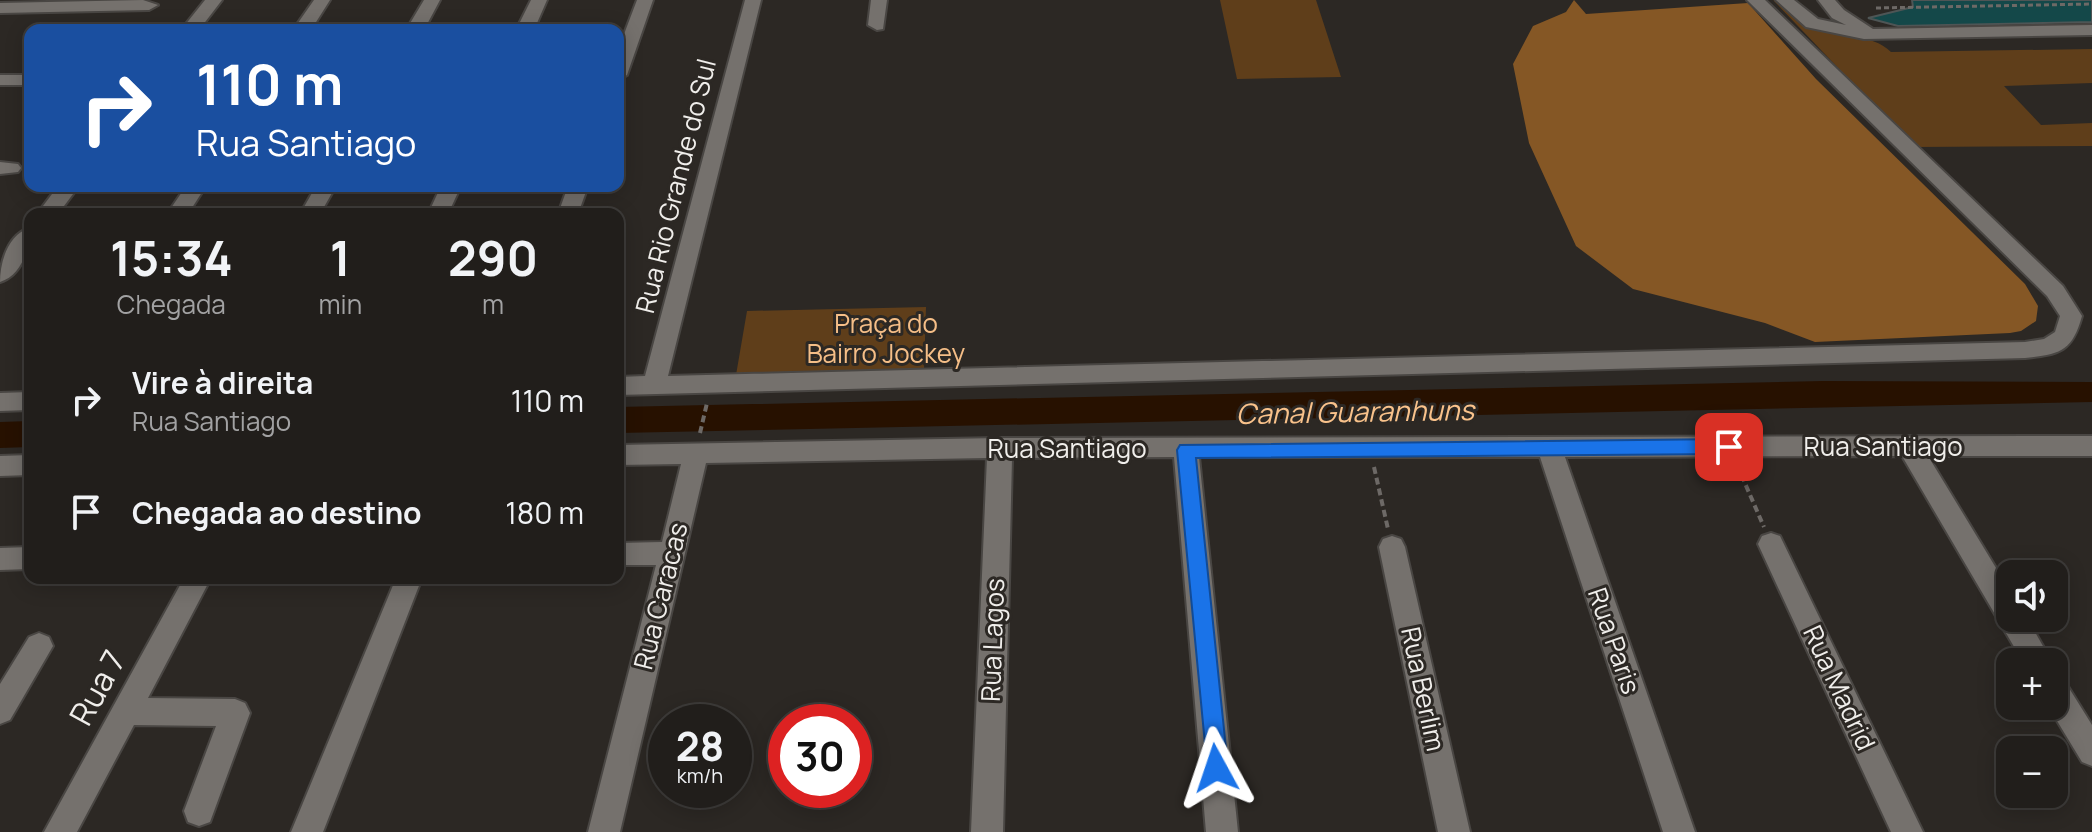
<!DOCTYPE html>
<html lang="pt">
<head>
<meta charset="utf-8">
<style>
	:root { --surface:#211e1b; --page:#292724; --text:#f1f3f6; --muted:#a2a2a3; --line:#3e3c3a }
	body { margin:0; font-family:Manrope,sans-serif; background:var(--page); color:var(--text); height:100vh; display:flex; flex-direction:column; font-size:30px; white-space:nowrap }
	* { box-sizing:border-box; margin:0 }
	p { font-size:26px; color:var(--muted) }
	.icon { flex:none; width:44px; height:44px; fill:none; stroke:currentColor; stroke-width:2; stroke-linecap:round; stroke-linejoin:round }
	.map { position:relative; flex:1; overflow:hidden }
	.details { position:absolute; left:24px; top:208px; width:600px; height:376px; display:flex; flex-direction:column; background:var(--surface); border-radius:16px; box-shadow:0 4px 20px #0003,0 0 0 2px var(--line) }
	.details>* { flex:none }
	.banner { position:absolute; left:24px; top:24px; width:600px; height:168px; border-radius:16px; box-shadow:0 4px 20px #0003,0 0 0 2px var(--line); background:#1a4fa0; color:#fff; overflow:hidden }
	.buttons { position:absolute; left:1996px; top:560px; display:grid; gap:16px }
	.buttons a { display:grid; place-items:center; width:72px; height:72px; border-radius:16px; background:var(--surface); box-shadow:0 4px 20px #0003,0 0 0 2px var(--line); font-size:40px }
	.speed { position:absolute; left:648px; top:704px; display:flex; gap:16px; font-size:40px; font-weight:700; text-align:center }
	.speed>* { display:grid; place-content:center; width:104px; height:104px; border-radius:50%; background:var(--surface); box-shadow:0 4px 20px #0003,0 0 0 2px var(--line); line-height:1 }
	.speed small { font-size:20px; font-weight:400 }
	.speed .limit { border:12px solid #d22; background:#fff; color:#111 }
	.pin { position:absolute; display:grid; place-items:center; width:68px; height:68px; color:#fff; margin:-34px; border-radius:16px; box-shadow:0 4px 12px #0006 }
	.me { position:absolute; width:88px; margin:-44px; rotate:355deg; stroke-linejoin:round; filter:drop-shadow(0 0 6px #0008) }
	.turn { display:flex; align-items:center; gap:28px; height:168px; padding:0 40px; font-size:36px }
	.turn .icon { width:104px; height:104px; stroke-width:2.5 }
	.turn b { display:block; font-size:56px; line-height:68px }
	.eta { display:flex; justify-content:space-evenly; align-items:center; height:136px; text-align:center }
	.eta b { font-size:48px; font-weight:700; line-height:56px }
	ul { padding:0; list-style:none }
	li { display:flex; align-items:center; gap:24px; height:112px; padding:0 40px }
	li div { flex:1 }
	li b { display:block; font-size:30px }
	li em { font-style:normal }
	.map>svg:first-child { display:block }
	.green { fill:#5f3e1a }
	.forest { fill:#855725 }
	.water { fill:#271100 }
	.building { fill:#144849; stroke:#4e5555; stroke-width:2 }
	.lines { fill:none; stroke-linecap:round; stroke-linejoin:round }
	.minor-casing { stroke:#494643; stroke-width:4 }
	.path-far1 { stroke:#6d6966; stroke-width:3; stroke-dasharray:5 3; stroke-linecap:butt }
	.path { stroke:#6d6966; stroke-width:4; stroke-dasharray:7 4; stroke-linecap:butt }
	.minor { fill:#75716d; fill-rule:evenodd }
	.route { fill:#1a73e8; stroke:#114b97; stroke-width:2 }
	.labels { text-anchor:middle; stroke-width:6; stroke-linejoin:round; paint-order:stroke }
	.street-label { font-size:26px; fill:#f0eeeb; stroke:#2c2824 }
	.park-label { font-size:26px; fill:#f5be87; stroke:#2c2824 }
	.water-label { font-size:28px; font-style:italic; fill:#f9c28b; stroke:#2c2824 }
	.near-street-label { font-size:32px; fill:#f0eeeb; stroke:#2c2824 }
</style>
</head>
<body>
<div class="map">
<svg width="2092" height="832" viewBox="0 0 2092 832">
	<rect width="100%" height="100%" fill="#2c2824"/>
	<!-- green -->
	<path class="green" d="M 1220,0 L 1316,0 L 1341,77 L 1237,79 Z
		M 1773,0 C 1788,6 1798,22 1814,28 C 1840,38 1872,33 1891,52 L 2092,49 L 2092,83 L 2004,86 L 2041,125 L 2092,123 L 2092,146 L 1914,147 Z
		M 926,307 L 924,370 L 736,375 L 747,311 Z"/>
	<!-- forest -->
	<path class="forest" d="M 1574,0 L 1586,14 L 1748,3 L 1816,79 L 2025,284 L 2038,306 L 2036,321 L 2021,331 L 2010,333 L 1815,342 L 1765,323 L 1633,289 L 1576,246 L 1529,143 L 1513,64 L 1533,26 L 1566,12 Z"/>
	<!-- water -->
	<path class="water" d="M 1823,381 L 2092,382 L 2092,402 L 618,433 L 618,407 Z
		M 30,421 L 30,447 L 0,448 L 0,422 Z"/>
	<!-- building -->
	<path class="building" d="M 1912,0 L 2092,0 L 2092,22 L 1898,26 L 1868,18 L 1913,7 Z"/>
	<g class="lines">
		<defs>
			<path id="minor" d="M 143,0 L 158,5 L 149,10 L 0,13 L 0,3 Z
				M 205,0 L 222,0 L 199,30 L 181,30 Z
				M 314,0 L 330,0 L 311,30 L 293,30 Z
				M 424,0 L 440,0 L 424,30 L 406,30 Z
				M 531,0 L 547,0 L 534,30 L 516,30 Z
				M 637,0 L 653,0 L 627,75 L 618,80 L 618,50 Z
				M 745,0 L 761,0 L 668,376 L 2025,342 L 2044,339 L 2055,332 L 2060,316 L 2047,296 L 1747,0 L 1765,0 L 2063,286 L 2082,316 C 2072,352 2060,354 2025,358 L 618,395 L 618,377 L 645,376 Z
				M 871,0 L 887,0 L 883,29 L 877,30 L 868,25 Z
				M 1776,0 L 1794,0 L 1818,19 L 1846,25 L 1832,18 L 1818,0 L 1835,0 L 1844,10 L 1873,29 L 2092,25 L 2092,35 L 1864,39 L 1806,27 Z
				M 0,75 L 30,75 L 30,85 L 0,85 Z
				M 0,162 L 18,164 L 21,168 L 18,172 L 0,174 Z
				M 58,186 L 79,186 L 58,214 L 37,214 Z
				M 186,186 L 206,186 L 188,214 L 167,214 Z
				M 316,186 L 336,186 L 320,214 L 300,214 Z
				M 441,186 L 461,186 L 448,214 L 428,214 Z
				M 568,186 L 588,186 L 578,214 L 558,214 Z
				M 30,228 C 30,248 22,275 0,282 C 0,262 8,234 30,228 Z
				M 30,392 L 30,410 L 0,411 L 0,393 Z
				M 2092,436 L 2092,456 L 1928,456 L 2010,591 L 2010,618 L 2027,618 L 2052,662 L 2023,662 L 1902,456 L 1565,457 L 1695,832 L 1663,832 L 1540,457 L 1199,457 L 1238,832 L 1206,832 L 1174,457 L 1012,458 L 1003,832 L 971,832 L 987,458 L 706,463 L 620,832 L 588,832 L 656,565 L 618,565 L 618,543 L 662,542 L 681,464 L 618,465 L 618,445 L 1000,438 Z
				M 30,455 L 30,475 L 0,476 L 0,456 Z
				M 1771,533 L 1780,536 L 1923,832 L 1891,832 L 1758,544 L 1762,536 Z
				M 1392,536 L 1401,539 L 1405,547 L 1470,832 L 1438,832 L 1379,547 L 1383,539 Z
				M 30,547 L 30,569 L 0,570 L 0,548 Z
				M 184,578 L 211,578 L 148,698 L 235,699 L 245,703 L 250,713 L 210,822 L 199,826 L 188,822 L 184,811 L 216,726 L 134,725 L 77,832 L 44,832 Z
				M 396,578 L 422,578 L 323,832 L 291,832 Z
				M 39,633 L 49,637 L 53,646 L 10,720 L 0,724 L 0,684 L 29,637 Z
				M 2054,676 L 2064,680 L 2092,725 L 2092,766 L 2082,762 L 2048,706 L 2054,706 Z"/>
		</defs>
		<!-- minor casing -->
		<use href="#minor" class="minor-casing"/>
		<!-- path-far1 -->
		<path class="path-far1" d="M 1876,8 L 2092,4"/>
		<!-- path -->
		<path class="path" d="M 700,433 L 707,403
			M 1737,465 L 1764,527
			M 1374,467 L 1388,529"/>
		<!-- minor -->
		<use href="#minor" class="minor"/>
	</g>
	<!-- route -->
	<path class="route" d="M 1729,439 L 1738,447 L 1729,454 L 1196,458 L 1228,768 L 1224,776 L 1216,779 L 1208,776 L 1177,450 L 1180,445 Z"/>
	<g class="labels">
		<!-- street labels -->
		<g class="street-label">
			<text transform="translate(676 186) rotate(-76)" y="9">Rua Rio Grande do Sul</text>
			<text x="1883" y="456">Rua Santiago</text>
			<text x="1067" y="458">Rua Santiago</text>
			<text transform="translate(661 596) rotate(-76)" y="9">Rua Caracas</text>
			<text transform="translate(993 640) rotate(-88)" y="9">Rua Lagos</text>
			<text transform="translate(1614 641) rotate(71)" y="9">Rua Paris</text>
			<text transform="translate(1839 688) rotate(65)" y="9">Rua Madrid</text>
			<text transform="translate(1423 689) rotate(78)" y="9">Rua Berlim</text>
		</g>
		<!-- park labels -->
		<g class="park-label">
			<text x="886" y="333">Praça do<tspan x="886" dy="30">Bairro Jockey</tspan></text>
		</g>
		<!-- water labels -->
		<g class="water-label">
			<text transform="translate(1355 412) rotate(-1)" y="10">Canal Guaranhuns</text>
		</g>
		<!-- near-street labels -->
		<g class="near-street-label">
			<text transform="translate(98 688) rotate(-61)" y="11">Rua 7</text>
		</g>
	</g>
</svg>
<div class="buttons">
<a><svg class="icon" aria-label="sound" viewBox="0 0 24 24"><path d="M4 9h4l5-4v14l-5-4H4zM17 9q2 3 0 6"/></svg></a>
<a>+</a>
<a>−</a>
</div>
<div class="speed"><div>28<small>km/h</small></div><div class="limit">30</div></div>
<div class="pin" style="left:1729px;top:447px;background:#d93025"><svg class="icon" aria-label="arrive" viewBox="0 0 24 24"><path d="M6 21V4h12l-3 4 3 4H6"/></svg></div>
<svg class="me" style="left:1216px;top:768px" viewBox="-20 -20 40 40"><path d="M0-17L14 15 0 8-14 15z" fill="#1a73e8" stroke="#fff" stroke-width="4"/></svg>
<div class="banner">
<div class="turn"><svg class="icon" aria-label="right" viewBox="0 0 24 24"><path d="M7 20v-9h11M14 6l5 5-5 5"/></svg><div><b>110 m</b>Rua Santiago</div></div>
</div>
<section class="details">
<div class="eta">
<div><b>15:34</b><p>Chegada</p></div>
<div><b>1</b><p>min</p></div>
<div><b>290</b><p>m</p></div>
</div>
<ul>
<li><svg class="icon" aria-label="right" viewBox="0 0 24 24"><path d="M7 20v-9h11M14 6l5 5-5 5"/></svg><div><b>Vire à direita</b><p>Rua Santiago</p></div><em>110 m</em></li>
<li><svg class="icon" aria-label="arrive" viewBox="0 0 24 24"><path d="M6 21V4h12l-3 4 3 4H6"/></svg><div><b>Chegada ao destino</b></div><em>180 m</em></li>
</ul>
</section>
</div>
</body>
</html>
